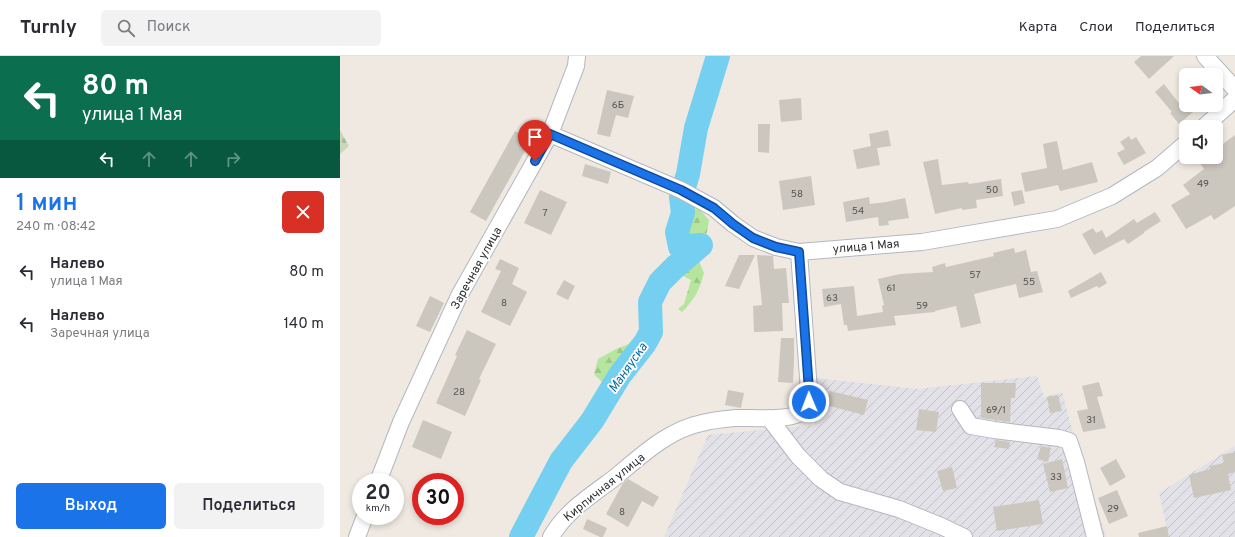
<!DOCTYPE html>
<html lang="ru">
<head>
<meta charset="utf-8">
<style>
	:root { --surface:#fff; --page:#f2f2f3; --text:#2b2b33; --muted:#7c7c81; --line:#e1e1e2; --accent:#1a73e8 }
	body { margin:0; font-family:Overpass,sans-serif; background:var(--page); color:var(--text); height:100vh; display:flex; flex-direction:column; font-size:15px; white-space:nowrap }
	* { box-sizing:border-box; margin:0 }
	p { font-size:13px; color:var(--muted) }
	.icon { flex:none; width:22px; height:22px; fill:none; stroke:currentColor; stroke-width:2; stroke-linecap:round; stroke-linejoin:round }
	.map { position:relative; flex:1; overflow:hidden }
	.panel { display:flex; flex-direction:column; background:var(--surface); width:340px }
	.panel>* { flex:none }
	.banner { background:#0b6e4f; color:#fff; overflow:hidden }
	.needle { width:26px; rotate:285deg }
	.buttons { position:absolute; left:839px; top:12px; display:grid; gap:8px }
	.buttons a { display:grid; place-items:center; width:44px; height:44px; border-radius:6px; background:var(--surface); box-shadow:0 2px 6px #0003; font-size:20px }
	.speed { position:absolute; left:12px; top:417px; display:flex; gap:8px; font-size:20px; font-weight:700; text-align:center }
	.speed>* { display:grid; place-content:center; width:52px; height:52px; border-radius:50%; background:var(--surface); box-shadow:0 2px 6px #0003; line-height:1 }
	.speed small { font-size:10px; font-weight:400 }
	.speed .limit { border:6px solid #d22; background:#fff; color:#111 }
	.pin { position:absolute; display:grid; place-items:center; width:34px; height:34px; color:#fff; margin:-41px -17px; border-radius:50% 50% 50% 0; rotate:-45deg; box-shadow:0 0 4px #0007 }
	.pin .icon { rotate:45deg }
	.me { position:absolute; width:44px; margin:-22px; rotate:359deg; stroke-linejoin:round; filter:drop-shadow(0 0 3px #0008) }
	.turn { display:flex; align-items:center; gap:14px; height:84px; padding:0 16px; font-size:18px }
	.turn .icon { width:52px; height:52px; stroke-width:2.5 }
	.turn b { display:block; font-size:28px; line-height:34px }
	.lanes { display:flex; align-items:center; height:38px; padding:0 16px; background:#0003; justify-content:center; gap:20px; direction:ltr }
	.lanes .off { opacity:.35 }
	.round { display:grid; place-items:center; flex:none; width:42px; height:42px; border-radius:6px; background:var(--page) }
	.headline { display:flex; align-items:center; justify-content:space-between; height:68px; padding:0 16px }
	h1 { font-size:24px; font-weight:600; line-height:30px; color:var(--accent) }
	.primary-button { display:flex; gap:8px; margin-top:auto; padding:8px 16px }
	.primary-button a { flex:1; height:46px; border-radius:6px; background:var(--accent); color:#fff; font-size:16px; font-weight:600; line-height:46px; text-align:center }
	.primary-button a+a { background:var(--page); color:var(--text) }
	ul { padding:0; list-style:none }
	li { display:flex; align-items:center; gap:12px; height:52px; padding:0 16px }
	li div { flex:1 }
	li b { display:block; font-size:15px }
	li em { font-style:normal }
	header { display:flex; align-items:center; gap:24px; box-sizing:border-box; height:56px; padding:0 20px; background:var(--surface); border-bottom:1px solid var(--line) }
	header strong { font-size:19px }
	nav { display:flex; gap:22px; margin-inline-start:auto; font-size:14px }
	.search { width:280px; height:36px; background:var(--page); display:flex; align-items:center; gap:10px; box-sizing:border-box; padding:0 14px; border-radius:6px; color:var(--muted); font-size:15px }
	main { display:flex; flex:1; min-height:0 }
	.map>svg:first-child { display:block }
	.industrial { fill:url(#industrial-furrows) }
	.forest { fill:url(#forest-firs) }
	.cemetery { fill:url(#cemetery-stones) }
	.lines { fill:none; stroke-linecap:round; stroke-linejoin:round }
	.river { stroke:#75cff0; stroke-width:24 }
	.building { fill:#cbc7bf }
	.minor-casing { stroke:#b4b7c1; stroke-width:18 }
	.minor { stroke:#fff; stroke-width:16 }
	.route-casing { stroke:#114b97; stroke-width:10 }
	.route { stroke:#1a73e8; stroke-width:7 }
	.labels { text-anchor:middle; stroke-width:3.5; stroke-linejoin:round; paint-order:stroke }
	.number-label { font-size:10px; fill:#555452 }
	.street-label { font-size:12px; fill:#2e2e2e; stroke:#fff }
	.water-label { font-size:13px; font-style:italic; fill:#0d6fa3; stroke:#fff }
</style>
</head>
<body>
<header>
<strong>Turnly</strong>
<div class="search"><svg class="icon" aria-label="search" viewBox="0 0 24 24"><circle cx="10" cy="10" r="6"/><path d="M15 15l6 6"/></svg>Поиск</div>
<nav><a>Карта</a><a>Слои</a><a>Поделиться</a></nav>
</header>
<main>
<section class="panel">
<div class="banner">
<div class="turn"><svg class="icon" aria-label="left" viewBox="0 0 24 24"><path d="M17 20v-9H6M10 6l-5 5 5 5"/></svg><div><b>80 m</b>улица 1 Мая</div></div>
<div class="lanes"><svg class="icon" aria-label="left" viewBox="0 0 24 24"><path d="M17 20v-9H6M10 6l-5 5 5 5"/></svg><svg class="icon off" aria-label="ahead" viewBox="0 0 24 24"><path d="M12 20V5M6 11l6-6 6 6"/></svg><svg class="icon off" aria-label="ahead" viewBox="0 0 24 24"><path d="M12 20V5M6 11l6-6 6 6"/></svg><svg class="icon off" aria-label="right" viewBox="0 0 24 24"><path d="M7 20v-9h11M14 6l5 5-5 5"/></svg></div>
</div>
<div class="headline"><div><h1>1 мин</h1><p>240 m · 08:42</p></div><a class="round" style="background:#d93025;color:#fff"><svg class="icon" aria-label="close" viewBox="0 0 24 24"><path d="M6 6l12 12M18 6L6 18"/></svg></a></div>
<ul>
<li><svg class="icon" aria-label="left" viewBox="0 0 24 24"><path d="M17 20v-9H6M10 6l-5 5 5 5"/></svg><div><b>Налево</b><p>улица 1 Мая</p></div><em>80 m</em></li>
<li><svg class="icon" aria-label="left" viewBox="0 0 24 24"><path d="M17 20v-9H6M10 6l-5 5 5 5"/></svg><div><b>Налево</b><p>Заречная улица</p></div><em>140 m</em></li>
</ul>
<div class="primary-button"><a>Выход</a><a>Поделиться</a></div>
</section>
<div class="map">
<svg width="895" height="481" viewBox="0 0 895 481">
	<defs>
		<pattern id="industrial-furrows" width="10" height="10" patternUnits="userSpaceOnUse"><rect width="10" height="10" fill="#e3e1e8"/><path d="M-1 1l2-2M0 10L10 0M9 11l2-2" fill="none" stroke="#c3c1c7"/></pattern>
		<pattern id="forest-firs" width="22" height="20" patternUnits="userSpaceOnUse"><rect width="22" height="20" fill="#b6e59e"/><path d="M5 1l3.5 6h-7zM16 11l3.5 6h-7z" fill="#9dc588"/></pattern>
		<pattern id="cemetery-stones" width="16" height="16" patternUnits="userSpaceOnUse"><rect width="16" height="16" fill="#c8d9b8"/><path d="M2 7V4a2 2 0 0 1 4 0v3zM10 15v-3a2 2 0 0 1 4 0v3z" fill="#acbb9e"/></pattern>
	</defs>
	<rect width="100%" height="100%" fill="#efe9e1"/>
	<!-- industrial -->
	<path class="industrial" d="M 697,320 L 704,341 L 722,336 L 733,376 L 766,481 L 324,481 L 368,379 L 475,369 L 474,322 L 578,333 Z
		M 895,390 L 895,481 L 829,481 L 819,437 Z"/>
	<!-- forest -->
	<path class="forest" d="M 349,151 L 359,153 L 369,164 L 365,187 L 358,203 L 364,217 C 359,235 355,243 342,256 L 338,253 L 344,248 L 351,224 L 343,220 L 336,226 L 329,228 L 341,210 L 353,198 L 353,188 L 344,193 C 339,175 343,168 349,151 Z
		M 289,288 L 300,299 L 294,318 L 284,329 L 275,336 L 262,326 L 254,318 L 258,303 L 276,293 Z"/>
	<!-- cemetery -->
	<path class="cemetery" d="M 0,74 L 9,90 L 0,98 Z"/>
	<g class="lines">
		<!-- river -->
		<path class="river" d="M 181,481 L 221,405 L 252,365 L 280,319 L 305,287 L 311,276 L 310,246 L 320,226 L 335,211 L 361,189 L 340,191 L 337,176 L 343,157 L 341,141 L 348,118 L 356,72 L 378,0"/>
	</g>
	<!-- building -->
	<path class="building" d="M 801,0 L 834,0 L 809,23 L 794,6 Z
		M 824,28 L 842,51 L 846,48 L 846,49 L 848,49 L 853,56 L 839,68 L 830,57 L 832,56 L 815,36 Z
		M 267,34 L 294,40 L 288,62 L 276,59 L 270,81 L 257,78 Z
		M 461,42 L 462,64 L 441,66 L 439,44 Z
		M 418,68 L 430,68 L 429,97 L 418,96 Z
		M 548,74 L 551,90 L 537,92 L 540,109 L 517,113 L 513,94 L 531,90 L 529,78 Z
		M 175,75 L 191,84 L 146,165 L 130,156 Z
		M 895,79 L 895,150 L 874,164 L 871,159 L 846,173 L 831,149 L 850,138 L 843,129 L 864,113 L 856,101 L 876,101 L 876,93 Z
		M 789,80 L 791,84 L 796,81 L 806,97 L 784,109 L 777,97 L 785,93 L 780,86 Z
		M 717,85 L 723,114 L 752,106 L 758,126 L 720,135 L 718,129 L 685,136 L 681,117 L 707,112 L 703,88 Z
		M 598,103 L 602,129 L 628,126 L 629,128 L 661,123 L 663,140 L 636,144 L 637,152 L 622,154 L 622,152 L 595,158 L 583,106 Z
		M 245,108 L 271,116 L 268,128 L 242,120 Z
		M 471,120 L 475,149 L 443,154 L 439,125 Z
		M 200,134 L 227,146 L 211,179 L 184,167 Z
		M 682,134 L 685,147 L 674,150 L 671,136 Z
		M 529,141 L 530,148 L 546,146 L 565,142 L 569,162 L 548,165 L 549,169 L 539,170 L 538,161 L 506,166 L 503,146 Z
		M 815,156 L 821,165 L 804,176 L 804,177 L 788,188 L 784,183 L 754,199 L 742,178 L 753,172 L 756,177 L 762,174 L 766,182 L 794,163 L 797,167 Z
		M 674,192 L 675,197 L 686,194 L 691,216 L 697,215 L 703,236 L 679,242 L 676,228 L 634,238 L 641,267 L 621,272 L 616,250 L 595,255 L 595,256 L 554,260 L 556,269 L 508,275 L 507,269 L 504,269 L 501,248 L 484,251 L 482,233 L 514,230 L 517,260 L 543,256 L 542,250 L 544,249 L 538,223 L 560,218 L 593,216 L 592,211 L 605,207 L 606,211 L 654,200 L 653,197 Z
		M 399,199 L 415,199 L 399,233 L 385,230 Z
		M 417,199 L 433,200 L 434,213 L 446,212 L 449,247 L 442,247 L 443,275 L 414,276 L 413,250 L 422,249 Z
		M 160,203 L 179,212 L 172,228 L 187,236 L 170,270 L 141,256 L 161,215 L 155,213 Z
		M 761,216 L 767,227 L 759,232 L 757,230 L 731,242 L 728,235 Z
		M 224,224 L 235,230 L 228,244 L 216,238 Z
		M 90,240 L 104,247 L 90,276 L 76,270 Z
		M 127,274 L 156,288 L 139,323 L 141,324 L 125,360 L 96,347 L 117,300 L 115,299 Z
		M 441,282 L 454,282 L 454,306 L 453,327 L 438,326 Z
		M 759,326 L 763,340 L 757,341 L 766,372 L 743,376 L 737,355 L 748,353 L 742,330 Z
		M 641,327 L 676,327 L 675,342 L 671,342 L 670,366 L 641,362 Z
		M 388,334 L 404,337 L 401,352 L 385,349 Z
		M 490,335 L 528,344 L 524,359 L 486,349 Z
		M 718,339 L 722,355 L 710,357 L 707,341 Z
		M 579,353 L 599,356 L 596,376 L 576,374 Z
		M 83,364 L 112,376 L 101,403 L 72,391 Z
		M 656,384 L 670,386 L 669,393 L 654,391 Z
		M 701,390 L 711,392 L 708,406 L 697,403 Z
		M 895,396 L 895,416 L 888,418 L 891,434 L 854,442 L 849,419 L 870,413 L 870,410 L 884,407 L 882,399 Z
		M 722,403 L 728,432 L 710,436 L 703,408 Z
		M 776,403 L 786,421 L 770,430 L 760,412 Z
		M 612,411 L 617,432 L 603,435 L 597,415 Z
		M 288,423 L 319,441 L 313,451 L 302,445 L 288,471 L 266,458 L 283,427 Z
		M 777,434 L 788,460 L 769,468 L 758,442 Z
		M 699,444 L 703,468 L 657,475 L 653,451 Z
		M 247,463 L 267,472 L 263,481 L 260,481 L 243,473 Z
		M 827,470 L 829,481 L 799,481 L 798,477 Z"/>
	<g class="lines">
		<defs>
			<path id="minor" d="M 865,0 L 895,33
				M 864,71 L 895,43
				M 210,78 L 341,134 L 374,152 L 393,168 L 413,182 L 436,191 L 459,196 L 582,186 L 717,163 L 772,140 L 817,112 L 846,87
				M 620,353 L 631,370 L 654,374 L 719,382 L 729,385 L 736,406 L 755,481
				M 429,362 L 458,400 L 481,423 L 500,436 L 559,453 L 601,470 L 624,481
				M 38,426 L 61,366 L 119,240 L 210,78 L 236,10 L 237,0
				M 17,481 L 25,460
				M 211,481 C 225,456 250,440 273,423 C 300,401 327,374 362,367 C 373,364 385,363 396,362 C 413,361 455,367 467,352 C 470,348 469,340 469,335 L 459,196"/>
		</defs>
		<!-- minor casing -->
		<use href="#minor" class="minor-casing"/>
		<!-- minor -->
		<use href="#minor" class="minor"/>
	</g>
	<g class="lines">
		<defs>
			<path id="route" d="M 195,105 L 210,78 L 341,134 L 374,152 L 393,168 L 413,182 L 436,191 L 459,196 L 469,334 L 469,346"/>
		</defs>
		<!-- route casing -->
		<use href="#route" class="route-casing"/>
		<!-- route -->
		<use href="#route" class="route"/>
	</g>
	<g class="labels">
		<!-- number labels -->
		<g class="number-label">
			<text x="278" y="52">6Б</text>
			<text x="863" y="131">49</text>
			<text x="652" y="137">50</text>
			<text x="457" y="141">58</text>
			<text x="518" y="158">54</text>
			<text x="205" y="160">7</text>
			<text x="635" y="222">57</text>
			<text x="689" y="229">55</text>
			<text x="551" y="235">61</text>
			<text x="492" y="245">63</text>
			<text x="164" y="250">8</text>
			<text x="582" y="253">59</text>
			<text x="119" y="339">28</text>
			<text x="656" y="357">69/1</text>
			<text x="751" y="367">31</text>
			<text x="716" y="424">33</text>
			<text x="773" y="456">29</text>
			<text x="282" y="459">8</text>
		</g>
		<!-- street labels -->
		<g class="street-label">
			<text transform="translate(526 190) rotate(-5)" y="4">улица 1 Мая</text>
			<text transform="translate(136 212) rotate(-61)" y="4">Заречная улица</text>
			<text transform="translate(264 431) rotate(-39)" y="4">Кирпичная улица</text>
		</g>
		<!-- water labels -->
		<g class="water-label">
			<text transform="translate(287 311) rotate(-55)" y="5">Маняуска</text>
		</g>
	</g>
</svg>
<div class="buttons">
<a><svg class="needle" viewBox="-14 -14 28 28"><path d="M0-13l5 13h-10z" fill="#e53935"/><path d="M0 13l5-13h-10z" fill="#7c7c81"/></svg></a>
<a><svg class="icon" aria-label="sound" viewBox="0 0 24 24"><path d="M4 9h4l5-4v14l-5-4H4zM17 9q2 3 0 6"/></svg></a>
</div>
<div class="speed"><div>20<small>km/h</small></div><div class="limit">30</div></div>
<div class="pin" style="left:195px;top:105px;background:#d93025"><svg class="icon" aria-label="arrive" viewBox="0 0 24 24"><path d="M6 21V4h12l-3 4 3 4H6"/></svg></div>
<svg class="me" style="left:469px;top:346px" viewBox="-20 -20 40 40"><circle r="17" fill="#1a73e8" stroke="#fff" stroke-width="3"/><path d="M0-11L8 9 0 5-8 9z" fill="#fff"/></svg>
</div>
</main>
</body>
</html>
